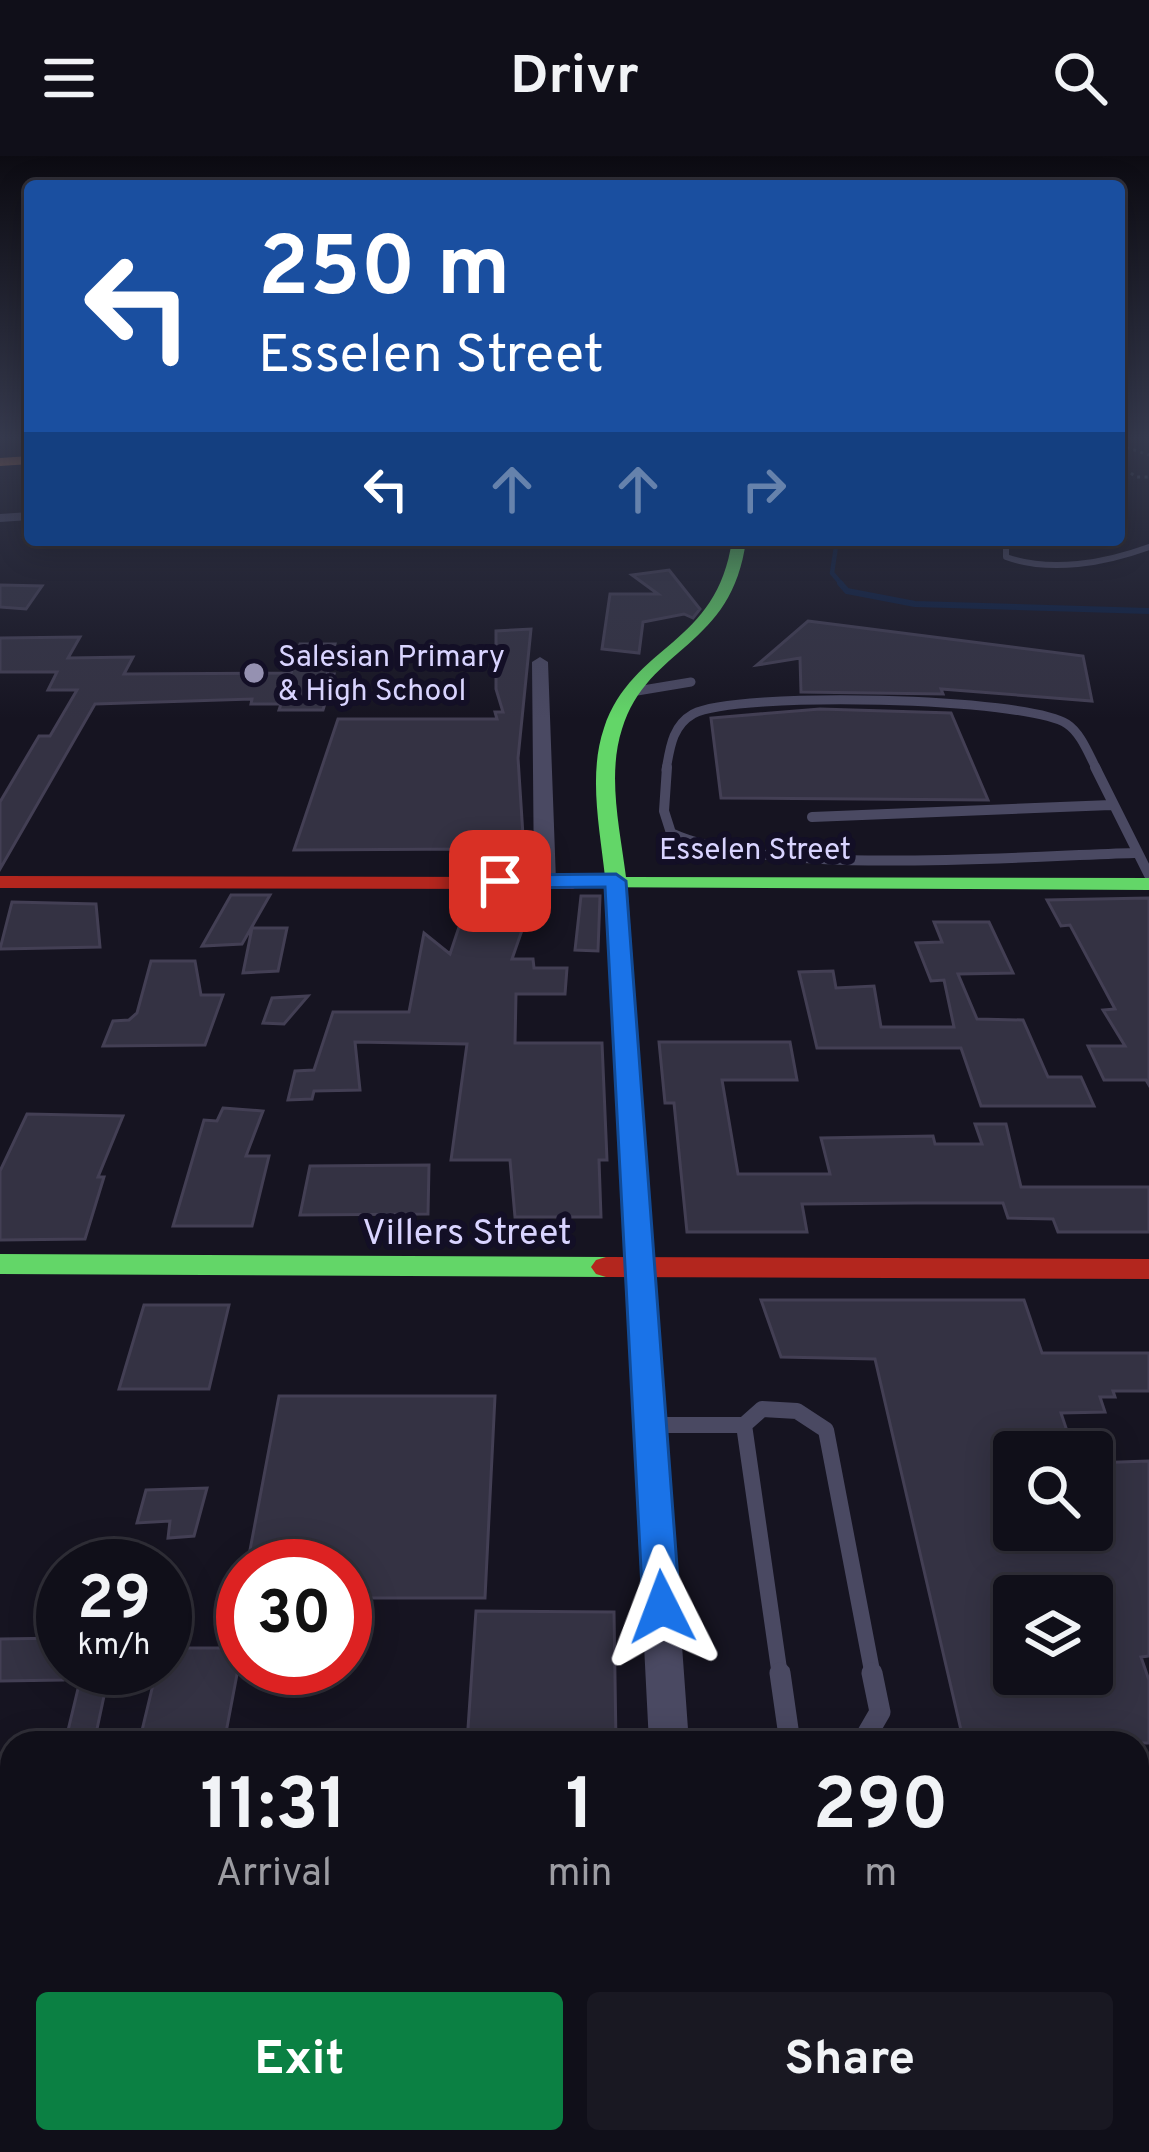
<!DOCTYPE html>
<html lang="en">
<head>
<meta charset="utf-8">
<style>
	:root { --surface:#100f19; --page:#191822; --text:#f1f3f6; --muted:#9c9ca2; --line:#302f38; --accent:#0b8043 }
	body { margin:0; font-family:Overpass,sans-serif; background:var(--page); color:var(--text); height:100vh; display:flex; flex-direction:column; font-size:45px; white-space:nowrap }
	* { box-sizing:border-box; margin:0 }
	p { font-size:39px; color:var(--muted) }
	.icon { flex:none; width:66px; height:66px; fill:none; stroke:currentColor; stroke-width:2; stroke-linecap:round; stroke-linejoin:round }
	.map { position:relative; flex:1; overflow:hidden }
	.details { position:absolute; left:0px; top:1575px; width:1149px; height:423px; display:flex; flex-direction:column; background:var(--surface); border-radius:36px 36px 0 0; box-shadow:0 6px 30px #0003,0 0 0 3px var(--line) }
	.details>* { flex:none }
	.banner { position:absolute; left:24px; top:24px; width:1101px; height:366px; border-radius:12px; box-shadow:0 6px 30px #0003,0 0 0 3px var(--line); background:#1a4fa0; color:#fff; overflow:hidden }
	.fabs { position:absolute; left:993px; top:1275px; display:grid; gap:24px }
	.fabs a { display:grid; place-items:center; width:120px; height:120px; border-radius:12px; background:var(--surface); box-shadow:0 6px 30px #0003,0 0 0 3px var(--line); font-size:60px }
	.speed { position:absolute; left:36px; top:1383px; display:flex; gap:24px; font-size:60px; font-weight:700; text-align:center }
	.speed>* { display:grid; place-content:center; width:156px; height:156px; border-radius:50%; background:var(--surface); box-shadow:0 6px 30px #0003,0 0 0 3px var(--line); line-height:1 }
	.speed small { font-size:30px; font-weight:400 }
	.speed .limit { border:18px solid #d22; background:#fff; color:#111 }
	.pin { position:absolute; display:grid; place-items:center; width:102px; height:102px; color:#fff; margin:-51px; border-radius:24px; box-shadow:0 6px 18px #0006 }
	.me { position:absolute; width:132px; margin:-66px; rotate:357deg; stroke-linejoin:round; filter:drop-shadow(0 0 9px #0008) }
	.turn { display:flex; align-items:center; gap:42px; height:252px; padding:0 36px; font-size:54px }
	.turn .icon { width:156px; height:156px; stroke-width:2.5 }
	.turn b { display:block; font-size:84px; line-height:102px }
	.lanes { display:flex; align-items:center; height:114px; padding:0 36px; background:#0003; justify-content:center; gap:60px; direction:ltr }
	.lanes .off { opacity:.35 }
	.eta { display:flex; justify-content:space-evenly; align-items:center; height:204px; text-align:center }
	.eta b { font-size:72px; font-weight:700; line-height:84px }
	.action { display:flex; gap:24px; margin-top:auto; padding:24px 36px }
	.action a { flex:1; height:138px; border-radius:12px; background:var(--accent); color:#fff; font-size:48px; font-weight:700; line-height:138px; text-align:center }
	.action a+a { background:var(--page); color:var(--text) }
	header { display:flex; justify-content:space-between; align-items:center; height:156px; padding:0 36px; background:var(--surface); font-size:54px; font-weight:700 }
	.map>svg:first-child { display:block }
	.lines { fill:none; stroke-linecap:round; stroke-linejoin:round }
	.stream-far1 { stroke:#0b1e41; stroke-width:4.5 }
	.stream { stroke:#0b1e41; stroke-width:6 }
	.building { fill:#343243; stroke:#433f54; stroke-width:3; fill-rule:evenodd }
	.path { stroke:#44505f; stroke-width:3; stroke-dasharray:3 4.5; stroke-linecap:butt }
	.lane-far4 { stroke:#4a4962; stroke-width:6 }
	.lane-far3 { stroke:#4a4962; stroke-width:9 }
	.lane-far2 { stroke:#4a4962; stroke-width:10 }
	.lane-far1 { stroke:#4a4962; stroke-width:16 }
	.lane { stroke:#4a4962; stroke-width:21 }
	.street { fill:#4a4962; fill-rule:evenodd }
	.fast { fill:#63d668; fill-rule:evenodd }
	.slow { fill:#ff974d; fill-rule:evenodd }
	.jam { fill:#b3261e; fill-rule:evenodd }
	.route { fill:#1a73e8; stroke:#114b97; stroke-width:3 }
	.poi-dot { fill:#9591b1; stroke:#130f26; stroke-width:4.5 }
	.labels { text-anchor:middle; stroke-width:12; stroke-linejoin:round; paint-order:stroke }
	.far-poi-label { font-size:30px; fill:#d9d4ff; stroke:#130f26; text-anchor:start }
	.far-street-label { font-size:30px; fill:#d9d4ff; stroke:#130f26 }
	.street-label { font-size:36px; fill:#d9d4ff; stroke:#130f26 }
</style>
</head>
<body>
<header><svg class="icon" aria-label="menu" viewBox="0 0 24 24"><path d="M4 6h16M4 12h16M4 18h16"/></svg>Drivr<svg class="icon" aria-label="search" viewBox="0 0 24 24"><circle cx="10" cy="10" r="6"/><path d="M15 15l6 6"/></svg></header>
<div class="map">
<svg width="1149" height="1996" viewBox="0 0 1149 1996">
	<rect width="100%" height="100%" fill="#161421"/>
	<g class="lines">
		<!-- stream-far1 -->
		<path class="stream-far1" d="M 837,384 L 832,417 L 843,430"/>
		<!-- stream -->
		<path class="stream" d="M 840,427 L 847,435 L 915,448 L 1149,455"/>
	</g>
	<!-- building -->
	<path class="building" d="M 669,414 L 700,453 L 693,462 L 684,458 L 643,466 L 639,497 L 602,493 L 610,438 L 658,438 L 632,419 Z
		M 0,429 L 42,430 L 26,453 L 0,451 Z
		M 808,465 L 1083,500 L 1092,545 L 941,533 L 943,538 L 801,536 L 800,502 L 757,509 Z
		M 531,473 L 518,602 L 524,695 L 473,700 L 473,693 L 294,694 L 338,563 L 497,563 L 495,556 L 503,556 L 496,533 L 496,475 Z
		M 80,481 L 68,502 L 133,501 L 124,518 L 291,517 L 300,488 L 335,488 L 327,518 L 334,518 L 323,554 L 279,554 L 281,548 L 251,548 L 252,543 L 95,548 L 0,713 L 0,646 L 39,580 L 50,580 L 77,534 L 48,534 L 57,516 L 0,516 L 0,482 Z
		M 820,553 L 951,557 L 988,644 L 721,642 L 711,562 Z
		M 231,739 L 270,739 L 242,788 L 202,790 Z
		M 581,740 L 600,740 L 598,795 L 575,794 Z
		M 1149,742 L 1149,929 L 1146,924 L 1104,924 L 1088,890 L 1125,890 L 1103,854 L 1115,853 L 1070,769 L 1061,770 L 1047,744 Z
		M 12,746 L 96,748 L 100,791 L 0,793 Z
		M 466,750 L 529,754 L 512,803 L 533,803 L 534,812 L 567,812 L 565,838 L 516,838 L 515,887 L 602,887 L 607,1004 L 599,1004 L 601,1061 L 515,1061 L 510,1004 L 451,1004 L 467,888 L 355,886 L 360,934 L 314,935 L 312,943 L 288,944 L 295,915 L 314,914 L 333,856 L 409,856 L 424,777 L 450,798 Z
		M 934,766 L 989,766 L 1013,817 L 958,818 L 977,863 L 1023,864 L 1048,921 L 1081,921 L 1094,950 L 981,950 L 961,892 L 817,892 L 799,816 L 833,815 L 836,832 L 874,830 L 881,871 L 954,871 L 944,824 L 931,825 L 916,787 L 942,786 Z
		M 252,772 L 287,772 L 278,815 L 243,817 Z
		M 151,805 L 195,805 L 201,839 L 223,839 L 205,889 L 103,890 L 113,865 L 129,864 L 137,857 Z
		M 308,840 L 284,868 L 263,867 L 272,842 Z
		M 659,886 L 790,886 L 797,924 L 722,924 L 738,1018 L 830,1018 L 821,982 L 933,980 L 935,988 L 982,988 L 975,968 L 1006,968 L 1021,1031 L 1149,1031 L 1149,1076 L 1058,1076 L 1053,1063 L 1008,1062 L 1003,1047 L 916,1047 L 802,1048 L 807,1076 L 687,1076 L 674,947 L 665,947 Z
		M 223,952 L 263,955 L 246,1000 L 269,1000 L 252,1070 L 173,1070 L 204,964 L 217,965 Z
		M 27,958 L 123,960 L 98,1021 L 104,1021 L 85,1083 L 0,1084 L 0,1015 Z
		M 429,1009 L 428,1058 L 300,1059 L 310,1010 Z
		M 761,1144 L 1024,1144 L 1042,1197 L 1149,1197 L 1149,1235 L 1113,1235 L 1115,1241 L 1100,1241 L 1105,1256 L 1061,1257 L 1074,1296 L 1014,1296 L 1014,1374 L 1092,1374 L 1092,1307 L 1149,1305 L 1149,1500 L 1141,1501 L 1149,1524 L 1149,1587 L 964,1587 L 875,1203 L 781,1201 ZM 1014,1440 L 1092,1440 L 1092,1518 L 1014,1518 Z
		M 144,1149 L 229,1149 L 209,1233 L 119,1233 Z
		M 279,1240 L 495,1240 L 485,1442 L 345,1442 L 345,1410 L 247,1410 Z
		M 207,1332 L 194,1380 L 168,1382 L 170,1365 L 137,1367 L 146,1334 Z
		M 476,1455 L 614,1456 L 616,1587 L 467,1587 Z
		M 63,1482 L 63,1524 L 0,1525 L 0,1483 Z
		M 165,1492 L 242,1492 L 224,1587 L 139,1587 L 157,1512 L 165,1512 Z
		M 83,1512 L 110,1512 L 94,1587 L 65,1587 Z"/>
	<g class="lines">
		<!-- path -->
		<path class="path" d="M 1119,289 L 1149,299
			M 1119,308 L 1136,321 L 1149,321"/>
		<!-- lane-far4 -->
		<path class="lane-far4" d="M 1006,384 L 1006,401 C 1051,417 1105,407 1149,391"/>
		<!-- lane-far3 -->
		<path class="lane-far3" d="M 637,535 L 691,526
			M 666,614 C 670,592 672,570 693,558 C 736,535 1026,541 1067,568 C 1081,577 1089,599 1097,614"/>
		<!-- lane-far2 -->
		<path class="lane-far2" d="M 667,611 L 664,655 L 671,677 C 764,721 1023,700 1134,697
			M 1095,611 L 1149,719
			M 812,661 L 1111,649"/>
		<!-- lane-far1 -->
		<path class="lane-far1" d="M 651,1269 L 744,1269 L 780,1520
			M 744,1269 L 762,1253 L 797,1255 L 826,1274 L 873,1520"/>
		<!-- lane -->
		<path class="lane" d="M 780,1517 L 790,1587
			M 862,1587 L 880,1556 L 872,1517
			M 1085,1986 L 1089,1996"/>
		<!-- street -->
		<path class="street" d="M 30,356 L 30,364 L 0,366 L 0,358 Z
			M 540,501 L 548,506 L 556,725 L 545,731 L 534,725 L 532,506 Z
			M 616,719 L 627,725 L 689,1587 L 649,1587 L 605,725 Z
			M 667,1986 L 715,1986 L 715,1996 L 667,1996 Z"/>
		<!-- fast -->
		<path class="fast" d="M 732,384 L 746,384 C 732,493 648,489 622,573 C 607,620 620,673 626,721 L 1149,722 L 1149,734 L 566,731 L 566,723 L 605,721 C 600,673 588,619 604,572 C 633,487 717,490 732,384 Z
			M 0,1098 L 606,1101 L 616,1104 L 621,1111 L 616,1118 L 606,1121 L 0,1118 Z"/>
		<!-- slow -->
		<path class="slow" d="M 30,300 L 30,308 L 0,310 L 0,302 Z"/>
		<!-- jam -->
		<path class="jam" d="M 0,720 L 573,721 L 584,727 L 573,733 L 0,732 Z
			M 606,1101 L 1149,1103 L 1149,1123 L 606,1121 L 596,1118 L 591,1111 L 596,1104 Z"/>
	</g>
	<!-- sky -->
	<linearGradient id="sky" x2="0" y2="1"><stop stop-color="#0c0b12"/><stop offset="0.5" stop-color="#363a4e"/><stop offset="1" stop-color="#363a4e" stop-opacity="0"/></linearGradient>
	<rect width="1149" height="563" fill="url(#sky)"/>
	<!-- route -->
	<path class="route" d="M 616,718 L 626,725 L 680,1451 L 675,1462 L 662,1467 L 648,1462 L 643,1451 L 605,731 L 500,732 L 489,725 L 500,719 Z"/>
	<!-- markers -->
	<circle class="poi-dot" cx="254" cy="517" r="12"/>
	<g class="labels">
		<!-- far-poi labels -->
		<g class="far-poi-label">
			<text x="278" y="510">Salesian Primary<tspan x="278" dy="34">&amp; High School</tspan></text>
		</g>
		<!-- far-street labels -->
		<g class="far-street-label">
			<text x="755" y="703">Esselen Street</text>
		</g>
		<!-- street labels -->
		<g class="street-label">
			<text x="467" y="1088">Villers Street</text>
		</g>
	</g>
</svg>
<div class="fabs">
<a><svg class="icon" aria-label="search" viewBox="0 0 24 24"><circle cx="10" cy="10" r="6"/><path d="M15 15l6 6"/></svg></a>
<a><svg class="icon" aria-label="layers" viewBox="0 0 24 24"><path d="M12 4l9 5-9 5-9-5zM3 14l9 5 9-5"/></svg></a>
</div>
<div class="speed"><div>29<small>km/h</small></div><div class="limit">30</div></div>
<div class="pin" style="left:500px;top:725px;background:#d93025"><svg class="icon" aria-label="arrive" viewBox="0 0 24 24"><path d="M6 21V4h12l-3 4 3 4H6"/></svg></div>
<svg class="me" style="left:662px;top:1451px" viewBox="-20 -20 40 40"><path d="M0-17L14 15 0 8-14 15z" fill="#1a73e8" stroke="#fff" stroke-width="4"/></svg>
<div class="banner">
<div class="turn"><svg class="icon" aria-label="left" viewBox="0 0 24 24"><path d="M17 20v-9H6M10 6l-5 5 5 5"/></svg><div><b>250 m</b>Esselen Street</div></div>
<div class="lanes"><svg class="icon" aria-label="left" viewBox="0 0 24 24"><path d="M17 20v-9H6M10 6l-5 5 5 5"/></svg><svg class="icon off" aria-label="ahead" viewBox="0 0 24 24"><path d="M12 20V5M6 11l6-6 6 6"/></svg><svg class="icon off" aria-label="ahead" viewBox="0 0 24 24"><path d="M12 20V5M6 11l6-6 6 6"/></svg><svg class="icon off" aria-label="right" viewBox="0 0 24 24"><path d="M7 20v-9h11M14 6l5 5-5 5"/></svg></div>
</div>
<section class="details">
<div class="eta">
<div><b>11:31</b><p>Arrival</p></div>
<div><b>1</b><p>min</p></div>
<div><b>290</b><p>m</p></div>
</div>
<div class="action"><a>Exit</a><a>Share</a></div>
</section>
</div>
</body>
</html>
